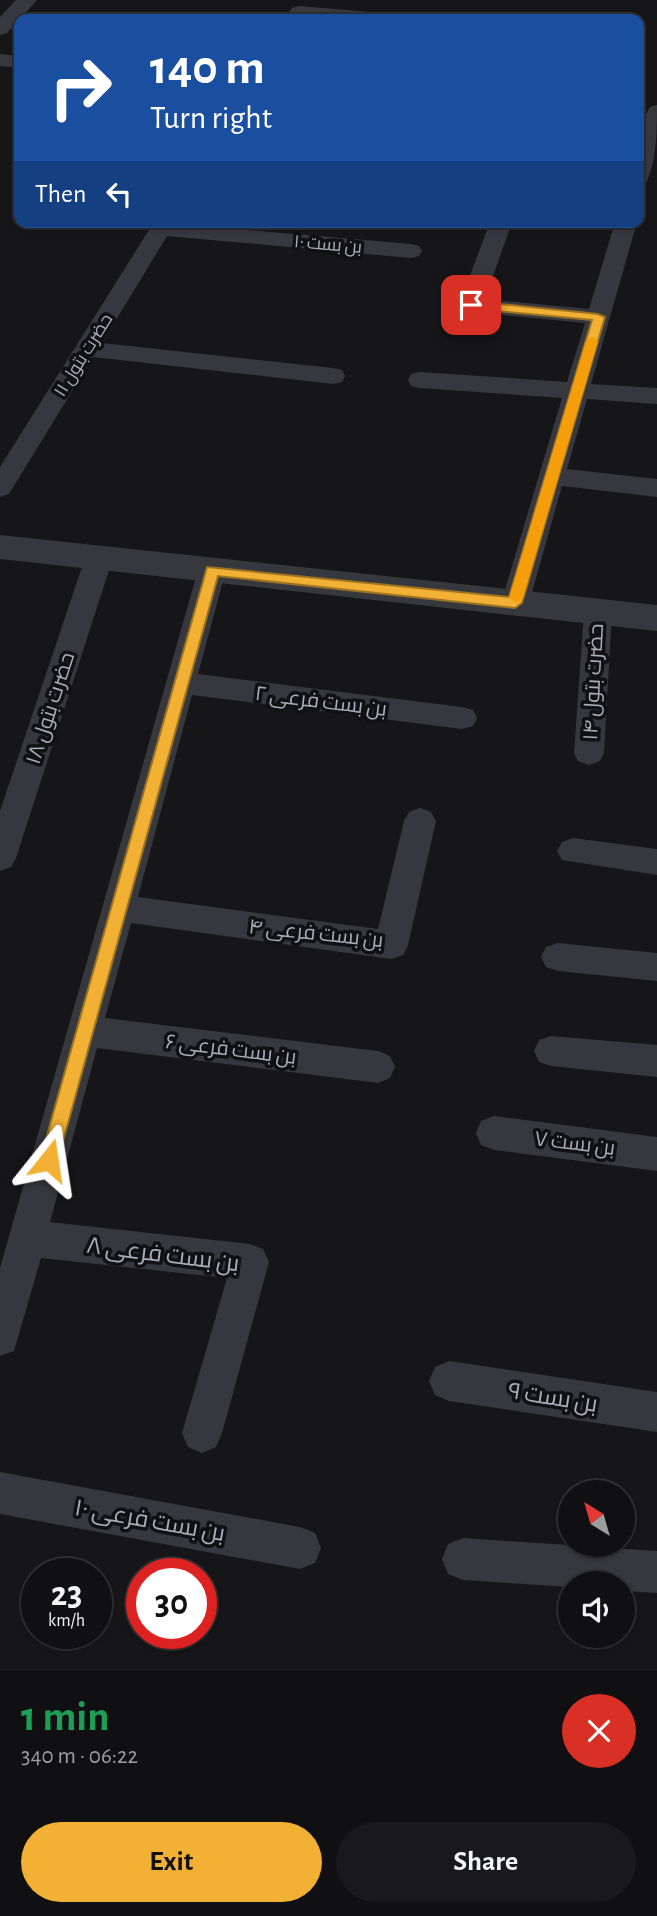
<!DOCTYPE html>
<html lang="en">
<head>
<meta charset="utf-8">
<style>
	:root { --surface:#101012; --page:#19191b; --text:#f1f3f6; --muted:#9c9d9f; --line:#303032; --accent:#f2b134 }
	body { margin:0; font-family:"Alegreya Sans",Cairo,sans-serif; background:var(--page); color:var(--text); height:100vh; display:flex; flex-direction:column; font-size:26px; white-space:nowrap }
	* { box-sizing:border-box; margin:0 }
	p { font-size:23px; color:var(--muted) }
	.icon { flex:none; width:38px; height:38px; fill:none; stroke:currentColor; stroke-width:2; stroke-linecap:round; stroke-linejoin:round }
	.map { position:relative; height:1671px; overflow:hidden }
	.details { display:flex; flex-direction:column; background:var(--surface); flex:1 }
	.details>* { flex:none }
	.hud { position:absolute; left:14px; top:14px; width:630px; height:214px; border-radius:14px; box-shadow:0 2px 5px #0004,0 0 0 2px var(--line); background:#1a4fa0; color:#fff; overflow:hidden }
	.needle { width:46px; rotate:323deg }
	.tools { position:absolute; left:558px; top:1480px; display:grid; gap:14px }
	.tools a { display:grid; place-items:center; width:77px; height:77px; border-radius:50%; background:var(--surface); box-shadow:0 2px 5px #0004,0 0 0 2px var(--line); font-size:35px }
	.speed { position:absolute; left:21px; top:1558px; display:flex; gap:14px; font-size:35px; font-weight:700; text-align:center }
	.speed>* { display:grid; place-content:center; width:91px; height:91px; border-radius:50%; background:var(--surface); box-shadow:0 2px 5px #0004,0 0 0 2px var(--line); line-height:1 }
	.speed small { font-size:18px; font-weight:400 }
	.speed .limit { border:10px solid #d22; background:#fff; color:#111 }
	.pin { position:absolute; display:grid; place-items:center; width:60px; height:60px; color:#fff; margin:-30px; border-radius:14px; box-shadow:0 4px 10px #0006 }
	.me { position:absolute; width:77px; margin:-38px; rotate:15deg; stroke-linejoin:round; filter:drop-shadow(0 0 5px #0008) }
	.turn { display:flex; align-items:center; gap:24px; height:147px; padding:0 21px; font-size:32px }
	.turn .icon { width:91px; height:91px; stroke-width:2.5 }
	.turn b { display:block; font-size:49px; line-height:60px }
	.then { display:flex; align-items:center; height:66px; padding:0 21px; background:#0003; gap:14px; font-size:26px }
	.round { display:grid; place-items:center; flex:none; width:74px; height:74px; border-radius:37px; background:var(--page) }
	.head { display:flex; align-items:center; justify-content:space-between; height:119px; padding:0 21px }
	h1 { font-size:42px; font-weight:700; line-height:52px; color:#1e9e55 }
	.cta { display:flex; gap:14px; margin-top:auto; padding:14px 21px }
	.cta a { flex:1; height:80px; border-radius:42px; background:var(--accent); color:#111; font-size:28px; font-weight:700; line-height:80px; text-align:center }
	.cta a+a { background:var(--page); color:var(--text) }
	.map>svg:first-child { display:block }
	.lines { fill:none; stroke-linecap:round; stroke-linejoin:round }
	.minor { fill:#37383d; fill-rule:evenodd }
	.tertiary { fill:#37383d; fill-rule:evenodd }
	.route { fill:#f2b134; stroke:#9d7322; stroke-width:2 }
	.slow { fill:#f59e0b }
	.labels { text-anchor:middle; stroke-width:7; stroke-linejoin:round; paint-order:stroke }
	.far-street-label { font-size:18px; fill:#a8adb8; stroke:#111113 }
	.street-label { font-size:21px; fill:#a8adb8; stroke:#111113 }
	.near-street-label { font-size:24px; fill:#a8adb8; stroke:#111113 }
</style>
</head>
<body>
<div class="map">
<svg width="657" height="1671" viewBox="0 0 657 1671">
	<rect width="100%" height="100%" fill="#161618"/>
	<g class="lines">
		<!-- minor -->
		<path class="minor" d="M 16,0 L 37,0 L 7,33 L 0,35 L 0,17 Z
			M 299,6 L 383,13 L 393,19 L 316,19 L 292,16 L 289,12 L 292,8 Z
			M 0,54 L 19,56 L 19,68 L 0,66 Z
			M 657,105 C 657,129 657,159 647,181 L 639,183 C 638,158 636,128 650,107 Z
			M 154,222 L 411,244 L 419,246 L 422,251 L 419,256 L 411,258 L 167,236 L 102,343 L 333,368 L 342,370 L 345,376 L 342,382 L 333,384 L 93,357 L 9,494 L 0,497 L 0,467 Z
			M 490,222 L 512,222 L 485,299 L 589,309 L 615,222 L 637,222 L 591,384 L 657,388 L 657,404 L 587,399 L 567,469 L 657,479 L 657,497 L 562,486 L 529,603 L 525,610 L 515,613 L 505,610 L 501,603 L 562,398 L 420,388 L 411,386 L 408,380 L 411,374 L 420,372 L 567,382 L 585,323 L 471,312 L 463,310 L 459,305 Z
			M 99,548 L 109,551 L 113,558 L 16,858 L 11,867 L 0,871 L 0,811 L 85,558 L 89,551 Z
			M 212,560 L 222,563 L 226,570 L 198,674 L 462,707 L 473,710 L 477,718 L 473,726 L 462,729 L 192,695 L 138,897 L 378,929 L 404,821 L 409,812 L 420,808 L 431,812 L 436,821 L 408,945 L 403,955 L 391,959 L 131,923 L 105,1018 L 378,1051 L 390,1056 L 395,1067 L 390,1078 L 378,1083 L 97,1048 L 50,1222 L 250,1244 L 263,1249 L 269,1262 L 222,1433 L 216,1447 L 202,1453 L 188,1447 L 182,1433 L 227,1278 L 41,1258 L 14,1351 L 0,1356 L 0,1268 L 198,570 L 202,563 Z
			M 598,602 L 608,605 L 612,612 L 604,753 L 600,761 L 589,765 L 578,761 L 574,753 L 584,612 L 588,605 Z
			M 573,838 L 657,849 L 657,875 L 562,860 L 557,851 L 562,842 Z
			M 558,943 L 657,953 L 657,981 L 558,971 L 546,967 L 541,957 L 546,947 Z
			M 551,1036 L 657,1045 L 657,1077 L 551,1066 L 539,1062 L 534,1051 L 539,1040 Z
			M 494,1116 L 657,1137 L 657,1171 L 494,1150 L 481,1145 L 476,1133 L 481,1121 Z
			M 449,1361 L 657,1392 L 657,1432 L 449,1401 L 435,1395 L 429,1381 L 435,1367 Z
			M 0,1472 L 300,1527 L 315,1533 L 321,1548 L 315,1563 L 300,1569 L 0,1514 Z
			M 463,1538 L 657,1551 L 657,1593 L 623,1591 L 623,1584 L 570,1584 L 570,1587 L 463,1580 L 448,1574 L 442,1559 L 448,1544 Z"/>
		<!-- tertiary -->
		<path class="tertiary" d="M 0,535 L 657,605 L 657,631 L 0,559 Z"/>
	</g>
	<!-- route -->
	<path class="route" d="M 471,301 L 598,314 L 605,317 L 522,603 L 515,608 L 218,576 L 58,1160 L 55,1166 L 49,1169 L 43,1166 L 40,1160 L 207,567 L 509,597 L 592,320 L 466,308 L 466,302 Z"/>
	<!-- slow -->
	<path class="slow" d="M 592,337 L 598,341 L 523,598 L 516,603 L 509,598 L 586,341 Z"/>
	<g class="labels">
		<!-- far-street labels -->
		<g class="far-street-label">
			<text transform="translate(328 244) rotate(5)" y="6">بن بست ۱۰</text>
			<text transform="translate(83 355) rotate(-58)" y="6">حضرت بتول ۱۱</text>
		</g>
		<!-- street labels -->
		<g class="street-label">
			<text transform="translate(593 682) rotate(-87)" y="7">حضرت بتول ۱۴</text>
			<text transform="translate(321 701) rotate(7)" y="7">بن بست فرعی ۲</text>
			<text transform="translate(50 708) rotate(-72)" y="7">حضرت بتول ۱۸</text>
			<text transform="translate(316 933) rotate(6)" y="7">بن بست فرعی ۴</text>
			<text transform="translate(231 1049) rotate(7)" y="7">بن بست فرعی ۶</text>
			<text transform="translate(575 1143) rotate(7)" y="7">بن بست ۷</text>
		</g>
		<!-- near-street labels -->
		<g class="near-street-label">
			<text transform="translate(163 1254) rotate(7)" y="8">بن بست فرعی ۸</text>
			<text transform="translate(553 1397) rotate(9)" y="8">بن بست ۹</text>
			<text transform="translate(150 1520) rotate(10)" y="8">بن بست فرعی ۱۰</text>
		</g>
	</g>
</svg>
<div class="tools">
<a><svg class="needle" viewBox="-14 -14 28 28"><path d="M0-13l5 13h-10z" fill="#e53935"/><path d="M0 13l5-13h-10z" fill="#9c9d9f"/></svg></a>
<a><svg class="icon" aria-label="sound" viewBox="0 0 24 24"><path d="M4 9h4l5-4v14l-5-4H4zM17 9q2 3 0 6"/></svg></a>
</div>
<div class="speed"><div>23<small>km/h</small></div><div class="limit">30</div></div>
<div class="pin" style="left:471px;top:305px;background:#d93025"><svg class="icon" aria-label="arrive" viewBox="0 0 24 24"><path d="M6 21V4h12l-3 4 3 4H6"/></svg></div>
<svg class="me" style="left:49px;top:1160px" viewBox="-20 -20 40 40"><path d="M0-17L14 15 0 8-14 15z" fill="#f2b134" stroke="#fff" stroke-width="4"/></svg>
<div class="hud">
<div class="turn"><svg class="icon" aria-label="right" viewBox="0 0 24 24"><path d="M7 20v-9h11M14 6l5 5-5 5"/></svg><div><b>140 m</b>Turn right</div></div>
<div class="then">Then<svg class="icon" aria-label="left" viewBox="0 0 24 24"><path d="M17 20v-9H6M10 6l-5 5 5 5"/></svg></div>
</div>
</div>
<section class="details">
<div class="head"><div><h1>1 min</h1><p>340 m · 06:22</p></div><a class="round" style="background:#d93025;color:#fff"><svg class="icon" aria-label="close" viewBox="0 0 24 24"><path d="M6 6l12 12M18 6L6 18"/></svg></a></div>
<div class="cta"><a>Exit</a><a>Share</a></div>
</section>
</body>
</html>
